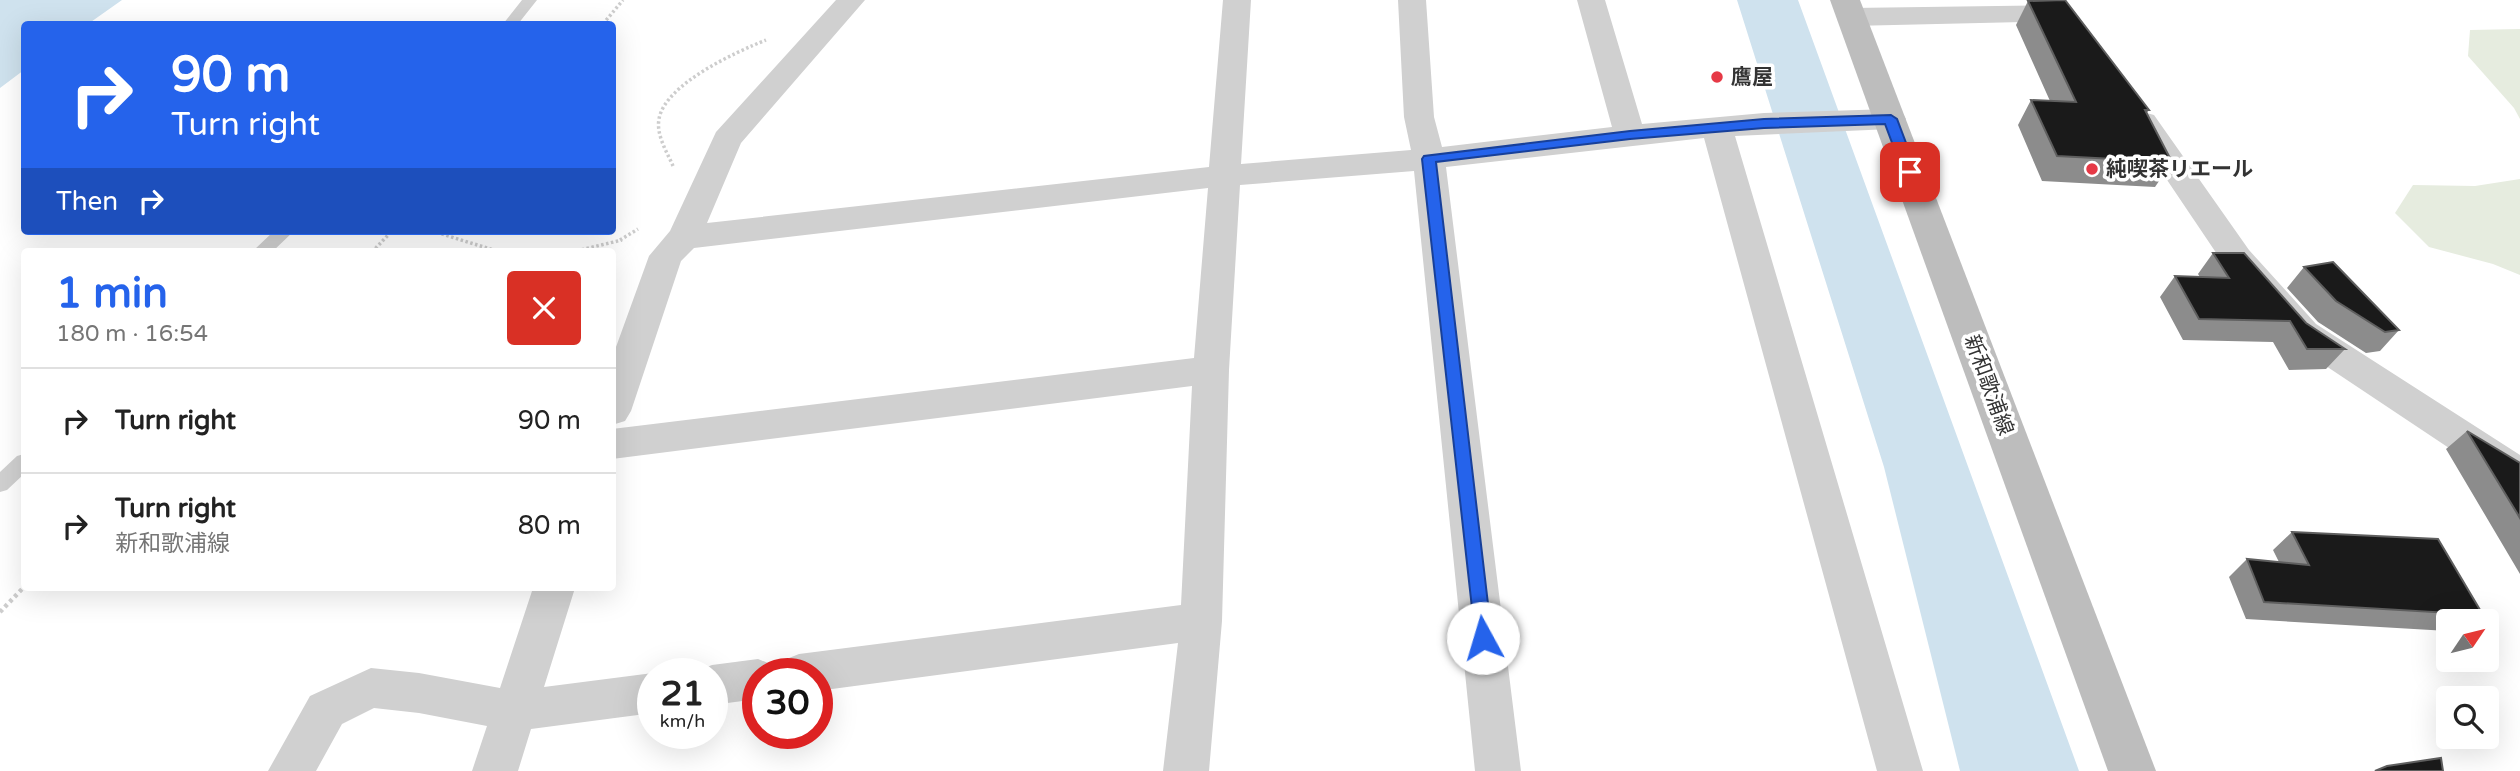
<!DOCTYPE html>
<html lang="en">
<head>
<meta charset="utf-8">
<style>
	:root { --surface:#fff; --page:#f2f2f2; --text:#222; --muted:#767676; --line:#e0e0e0; --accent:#2563eb }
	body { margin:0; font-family:"Varela Round","Noto Sans JP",sans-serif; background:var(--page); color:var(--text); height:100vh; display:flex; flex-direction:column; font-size:26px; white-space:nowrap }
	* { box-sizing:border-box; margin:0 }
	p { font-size:23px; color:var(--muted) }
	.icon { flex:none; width:38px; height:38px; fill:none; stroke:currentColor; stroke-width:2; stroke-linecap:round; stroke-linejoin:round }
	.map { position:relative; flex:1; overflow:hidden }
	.sheet { position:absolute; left:21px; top:248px; width:595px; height:343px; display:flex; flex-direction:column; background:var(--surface); border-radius:7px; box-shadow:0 7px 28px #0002 }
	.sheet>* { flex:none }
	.banner { position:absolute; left:21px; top:21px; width:595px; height:214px; border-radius:7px; box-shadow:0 7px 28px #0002; background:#2563eb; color:#fff; overflow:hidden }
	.needle { width:46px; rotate:55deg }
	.fabs { position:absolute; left:2436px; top:609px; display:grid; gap:14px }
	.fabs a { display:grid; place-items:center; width:63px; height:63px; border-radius:7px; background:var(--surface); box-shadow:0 7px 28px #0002; font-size:35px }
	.speed { position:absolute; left:637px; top:658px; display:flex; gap:14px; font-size:35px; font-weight:700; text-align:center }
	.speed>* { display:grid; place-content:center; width:91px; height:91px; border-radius:50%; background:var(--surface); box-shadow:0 7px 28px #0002; line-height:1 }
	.speed small { font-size:18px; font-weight:400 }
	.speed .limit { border:10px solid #d22; background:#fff; color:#111 }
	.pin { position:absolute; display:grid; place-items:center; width:60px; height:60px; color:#fff; margin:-30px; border-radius:14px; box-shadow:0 4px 10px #0006 }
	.me { position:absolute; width:77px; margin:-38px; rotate:354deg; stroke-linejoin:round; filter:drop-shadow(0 0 5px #0008) }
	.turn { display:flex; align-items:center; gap:24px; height:147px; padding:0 35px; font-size:32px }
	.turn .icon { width:91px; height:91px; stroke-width:2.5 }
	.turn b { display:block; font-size:49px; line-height:60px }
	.then { display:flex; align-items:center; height:66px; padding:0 35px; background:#0003; gap:14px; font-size:26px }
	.round { display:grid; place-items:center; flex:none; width:74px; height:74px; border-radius:7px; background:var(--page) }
	.head { display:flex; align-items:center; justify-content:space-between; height:119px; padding:0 35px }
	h1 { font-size:42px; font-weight:800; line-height:52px; color:var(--accent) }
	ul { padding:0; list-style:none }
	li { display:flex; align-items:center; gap:21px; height:105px; padding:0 35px; border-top:2px solid var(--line) }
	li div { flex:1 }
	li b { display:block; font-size:26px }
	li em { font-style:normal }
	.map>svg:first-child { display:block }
	.green { fill:#e6ecdf }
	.water { fill:#cfe2ee }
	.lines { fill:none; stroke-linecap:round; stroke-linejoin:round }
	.path-far1 { stroke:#cdcdcd; stroke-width:3.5; stroke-dasharray:2.5 2.5; stroke-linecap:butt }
	.path { stroke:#cdcdcd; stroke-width:4.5; stroke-dasharray:3.5 3.5; stroke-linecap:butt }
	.lane { fill:#d0d0d0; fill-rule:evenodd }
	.street { fill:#d0d0d0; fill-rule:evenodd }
	.secondary { fill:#bdbdbd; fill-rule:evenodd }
	.wall { fill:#8c8c8c }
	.building { fill:#1a1a1a; stroke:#5f5f5f; stroke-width:2 }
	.route { fill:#2563eb; stroke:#184099; stroke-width:2 }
	.poi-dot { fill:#e63946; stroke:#fff; stroke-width:2.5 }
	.labels { text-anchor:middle; stroke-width:7; stroke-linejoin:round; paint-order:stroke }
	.poi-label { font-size:21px; font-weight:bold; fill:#333; stroke:#fff; text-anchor:start }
	.street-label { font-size:21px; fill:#333; stroke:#fff }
</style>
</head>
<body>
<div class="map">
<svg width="2520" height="771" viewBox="0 0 2520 771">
	<rect width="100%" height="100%" fill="#fff"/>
	<!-- green -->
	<path class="green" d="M 2520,29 L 2520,119 L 2514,108 L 2468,56 L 2470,30 Z
		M 2520,179 L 2520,275 L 2493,264 L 2429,247 L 2395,213 L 2413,185 L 2475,186 Z"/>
	<!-- water -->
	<path class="water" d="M 0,0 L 122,0 L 88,24 L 24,24 L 24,70 L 0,88 Z
		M 1737,0 L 1798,0 L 2079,771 L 1960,771 L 1884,467 Z"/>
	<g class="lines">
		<!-- path-far1 -->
		<path class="path-far1" d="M 603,24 L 623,0
			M 673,166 C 667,152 656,135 659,119 C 665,84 736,52 766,40
			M 432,231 L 500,252
			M 620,240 L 638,229
			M 372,252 L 392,231
			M 572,252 L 622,240"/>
		<!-- path -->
		<path class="path" d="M 0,612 L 24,587"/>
		<!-- lane -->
		<path class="lane" d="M 522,0 L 537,0 L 518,24 L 503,24 Z
			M 274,231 L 294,231 L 272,252 L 252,252 Z
			M 24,454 L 24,474 L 7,490 L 0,492 L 0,472 L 17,456 Z"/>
		<!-- street -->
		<path class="street" d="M 836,0 L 865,0 L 741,143 L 707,223 L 1209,167 L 1223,0 L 1251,0 L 1241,164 L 1411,150 L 1404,117 L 1398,0 L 1426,0 L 1434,117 L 1442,147 L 1612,127 L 1577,0 L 1605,0 L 1642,124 L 1764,113 L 1891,109 L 1902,112 L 1906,119 L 1902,126 L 1891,129 L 1735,136 L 1923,771 L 1877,771 L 1704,138 L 1446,167 L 1521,771 L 1475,771 L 1414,171 L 1240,185 L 1229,370 L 1222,621 L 1209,771 L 1163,771 L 1178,643 L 817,691 L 817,674 L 777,674 L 784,660 L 799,654 L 1181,605 L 1192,386 L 612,459 L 612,429 L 1194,358 L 1208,188 L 694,248 L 681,261 L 631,411 L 625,421 L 612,425 L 612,358 L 649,256 L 670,231 L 716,132 Z
			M 2061,5 L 2071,7 L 2075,13 L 2071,19 L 2061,21 L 1851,26 L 1841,23 L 1837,17 L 1841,11 L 1851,8 Z
			M 2143,112 L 2154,115 L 2249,250 L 2316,324 L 2520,455 L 2520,491 L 2506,486 L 2290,342 L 2225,266 L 2128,122 L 2132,115 Z
			M 533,588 L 575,588 L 544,687 L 653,673 L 653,713 L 531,729 L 518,771 L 472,771 L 487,726 L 419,713 L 374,708 L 342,724 L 316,771 L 268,771 L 310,696 L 371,668 L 419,673 L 500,688 Z
			M 758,659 L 773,665 L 777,674 L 758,674 L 758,699 L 712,705 L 712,674 L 695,674 L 697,671 L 712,665 Z"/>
		<!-- secondary -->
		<path class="secondary" d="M 1830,0 L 1860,0 L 2156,771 L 2108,771 Z"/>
	</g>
	<!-- wall -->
	<path class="wall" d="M 2028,1 L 2149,110 L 2147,113 L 2172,162 L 2155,187 L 2042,181 L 2018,125 L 2031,100 L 2050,101 L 2016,25 Z
		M 2213,253 L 2306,323 L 2345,349 L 2326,369 L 2289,370 L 2273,342 L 2183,340 L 2160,297 L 2175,276 L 2200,277 L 2198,274 Z
		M 2304,267 L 2399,330 L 2380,351 L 2366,353 L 2318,322 L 2287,288 Z
		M 2467,431 L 2520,463 L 2520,574 L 2446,449 Z
		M 2292,532 L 2483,615 L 2474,621 L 2448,621 L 2448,631 L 2246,619 L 2229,577 L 2247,559 L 2279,562 L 2273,550 Z"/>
	<!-- building -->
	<path class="building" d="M 2065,0 L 2149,110 L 2145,110 L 2172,162 L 2057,156 L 2031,100 L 2076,102 L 2028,1 Z
		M 2213,253 L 2244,253 L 2306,323 L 2345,349 L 2307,349 L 2290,321 L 2199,319 L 2175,276 L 2229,278 Z
		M 2333,262 L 2399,330 L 2385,332 L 2336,301 L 2304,267 Z
		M 2467,431 L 2520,463 L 2520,518 Z
		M 2292,532 L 2438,539 L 2483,615 L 2264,602 L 2247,559 L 2309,565 Z
		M 2441,758 L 2443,771 L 2375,771 L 2387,766 Z"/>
	<!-- route -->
	<path class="route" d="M 1891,115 L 1897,119 L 1917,172 L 1915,175 L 1910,176 L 1903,172 L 1885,124 L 1764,128 L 1630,139 L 1436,162 L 1492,638 L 1489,644 L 1483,646 L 1476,644 L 1422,159 L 1424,156 L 1630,131 L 1764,119 Z"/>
	<!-- markers -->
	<g class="poi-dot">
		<circle cx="1717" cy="77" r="7"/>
		<circle cx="2092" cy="169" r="7"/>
	</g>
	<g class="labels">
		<!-- poi labels -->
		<g class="poi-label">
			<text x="1731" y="84">鷹屋</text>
			<text x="2106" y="176">純喫茶リエール</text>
		</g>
		<!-- street labels -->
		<g class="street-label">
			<text transform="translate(1989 385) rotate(70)" y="7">新和歌浦線</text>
		</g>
	</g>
</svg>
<div class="fabs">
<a><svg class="needle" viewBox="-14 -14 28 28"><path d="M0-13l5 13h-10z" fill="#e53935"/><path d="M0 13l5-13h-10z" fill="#767676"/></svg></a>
<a><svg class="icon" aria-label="search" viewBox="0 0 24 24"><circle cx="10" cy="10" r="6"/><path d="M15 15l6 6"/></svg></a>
</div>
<div class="speed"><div>21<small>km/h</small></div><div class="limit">30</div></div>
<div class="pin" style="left:1910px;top:172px;background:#d93025"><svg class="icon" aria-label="arrive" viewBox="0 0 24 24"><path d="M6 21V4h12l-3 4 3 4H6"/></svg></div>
<svg class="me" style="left:1483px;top:638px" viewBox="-20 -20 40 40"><circle r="19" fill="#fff"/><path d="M0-13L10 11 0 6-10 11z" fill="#2563eb"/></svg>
<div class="banner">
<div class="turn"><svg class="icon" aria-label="right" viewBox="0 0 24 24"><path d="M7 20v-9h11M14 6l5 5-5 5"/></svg><div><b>90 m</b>Turn right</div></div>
<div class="then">Then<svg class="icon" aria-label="right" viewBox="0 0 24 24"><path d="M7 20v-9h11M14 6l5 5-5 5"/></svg></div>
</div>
<section class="sheet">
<div class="head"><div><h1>1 min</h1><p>180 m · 16:54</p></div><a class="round" style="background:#d93025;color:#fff"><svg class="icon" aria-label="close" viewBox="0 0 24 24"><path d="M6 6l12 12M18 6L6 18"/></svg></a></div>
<ul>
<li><svg class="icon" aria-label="right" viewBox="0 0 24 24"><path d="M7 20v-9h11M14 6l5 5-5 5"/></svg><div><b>Turn right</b></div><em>90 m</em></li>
<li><svg class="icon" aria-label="right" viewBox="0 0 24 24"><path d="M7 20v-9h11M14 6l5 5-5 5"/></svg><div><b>Turn right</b><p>新和歌浦線</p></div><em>80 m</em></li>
</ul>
</section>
</div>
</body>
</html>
